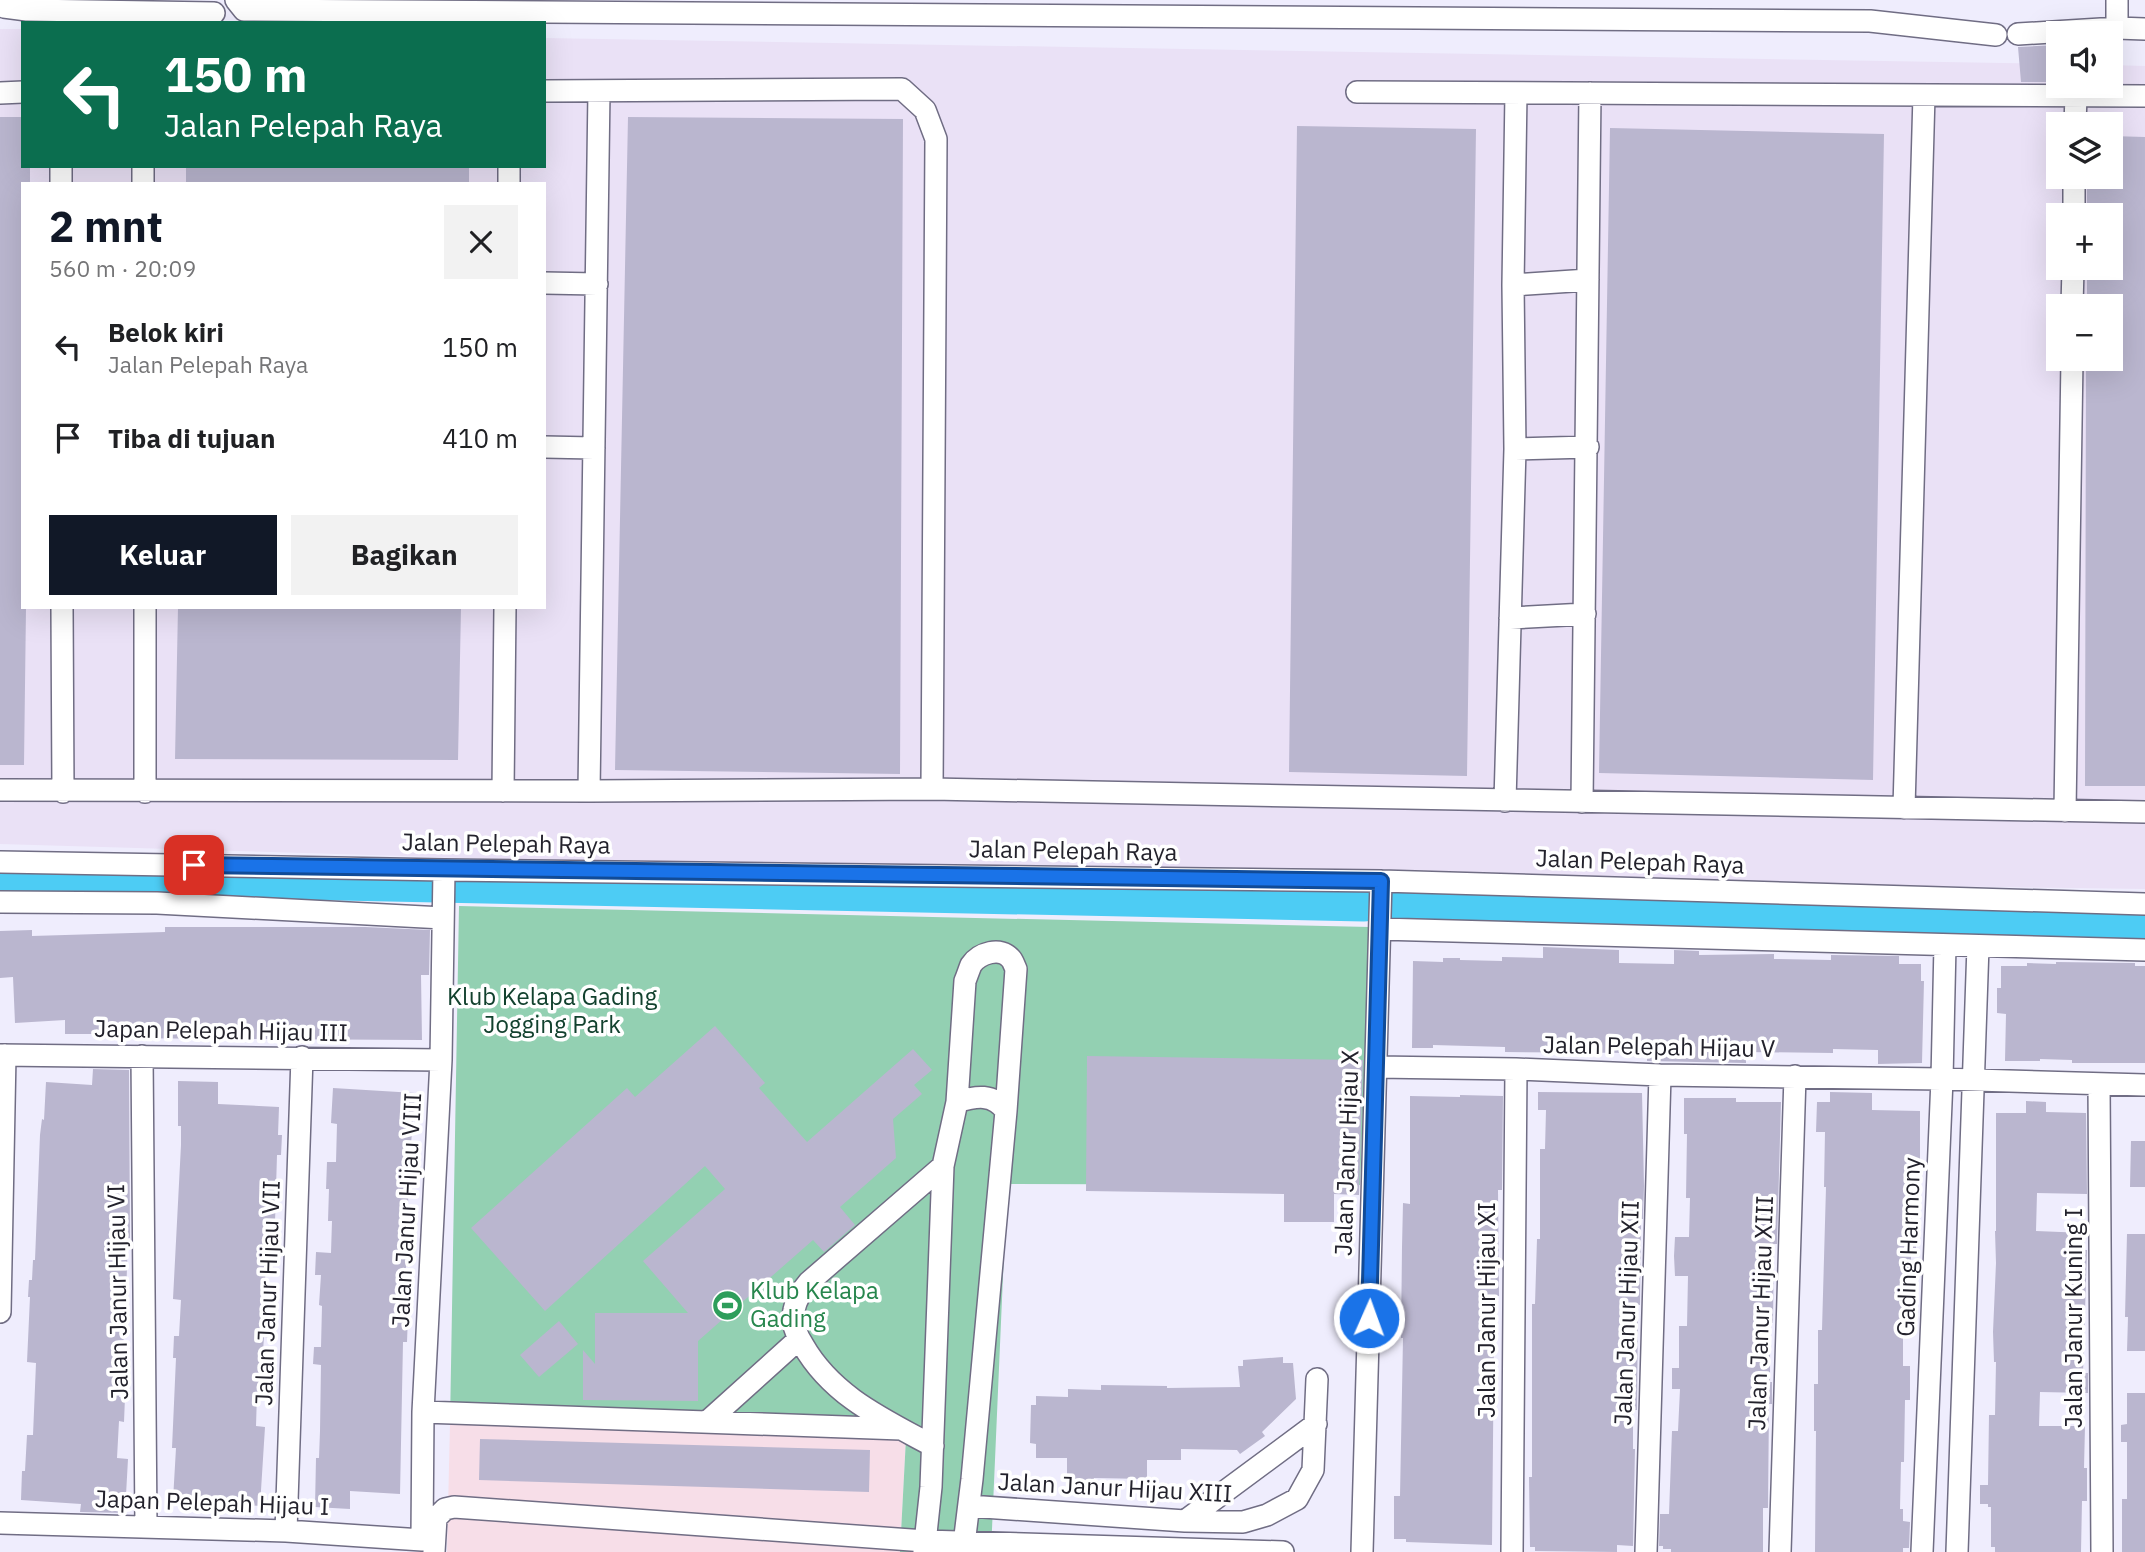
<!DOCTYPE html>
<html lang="id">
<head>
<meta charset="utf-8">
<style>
	:root { --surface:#fff; --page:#f2f2f2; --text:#202124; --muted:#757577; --accent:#111827 }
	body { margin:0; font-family:"IBM Plex Sans",sans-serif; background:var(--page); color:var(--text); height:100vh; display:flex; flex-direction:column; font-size:26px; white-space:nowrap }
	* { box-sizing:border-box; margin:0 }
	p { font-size:23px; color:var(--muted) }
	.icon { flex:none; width:38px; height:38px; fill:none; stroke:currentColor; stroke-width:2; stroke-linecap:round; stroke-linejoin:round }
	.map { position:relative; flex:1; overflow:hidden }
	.panel { position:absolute; left:21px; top:182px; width:525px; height:427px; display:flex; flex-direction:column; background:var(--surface); border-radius:0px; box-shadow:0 7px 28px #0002 }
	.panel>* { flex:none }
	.guide { position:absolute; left:21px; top:21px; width:525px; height:147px; border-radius:0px; box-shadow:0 7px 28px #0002; background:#0b6e4f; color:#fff; overflow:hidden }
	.tools { position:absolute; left:2046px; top:21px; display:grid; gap:14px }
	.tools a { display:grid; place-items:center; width:77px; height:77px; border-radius:0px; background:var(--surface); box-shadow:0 7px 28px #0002; font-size:35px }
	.pin { position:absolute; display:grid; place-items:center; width:60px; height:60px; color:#fff; margin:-30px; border-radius:14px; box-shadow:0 4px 10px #0006 }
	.me { position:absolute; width:77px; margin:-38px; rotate:2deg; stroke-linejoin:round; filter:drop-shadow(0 0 5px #0008) }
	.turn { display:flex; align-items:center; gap:24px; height:147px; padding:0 28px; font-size:32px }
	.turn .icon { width:91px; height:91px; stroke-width:2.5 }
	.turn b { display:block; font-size:49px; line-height:60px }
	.round { display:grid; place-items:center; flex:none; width:74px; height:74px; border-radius:0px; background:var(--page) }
	.overview { display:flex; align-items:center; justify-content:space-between; height:119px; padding:0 28px }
	h1 { font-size:42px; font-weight:700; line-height:52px; color:var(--accent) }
	.cta { display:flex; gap:14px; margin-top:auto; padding:14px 28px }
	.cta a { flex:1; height:80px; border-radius:0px; background:var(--accent); color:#fff; font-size:28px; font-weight:700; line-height:80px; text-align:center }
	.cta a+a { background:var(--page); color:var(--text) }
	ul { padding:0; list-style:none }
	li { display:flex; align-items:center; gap:21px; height:91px; padding:0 28px }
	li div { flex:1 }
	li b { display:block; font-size:26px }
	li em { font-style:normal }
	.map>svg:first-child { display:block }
	.commercial { fill:#f7dee8 }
	.industrial { fill:#eae1f6; fill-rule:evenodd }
	.green { fill:#93d0b2 }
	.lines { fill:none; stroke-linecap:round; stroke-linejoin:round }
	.river { stroke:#4dccf4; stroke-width:35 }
	.building { fill:#bab6cf }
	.minor-casing { stroke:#706d84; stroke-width:24 }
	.minor { stroke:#fff; stroke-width:21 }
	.route-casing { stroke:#114b97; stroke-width:18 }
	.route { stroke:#1a73e8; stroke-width:12 }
	.labels { text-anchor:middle; stroke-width:7; stroke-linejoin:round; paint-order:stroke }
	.street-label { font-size:24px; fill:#23222c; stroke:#fff }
	.park-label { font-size:24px; fill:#12412e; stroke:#fff }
	.leisure-label { font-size:24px; fill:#27864d; stroke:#fff; text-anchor:start }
</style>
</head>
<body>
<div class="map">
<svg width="2145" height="1552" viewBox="0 0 2145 1552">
	<rect width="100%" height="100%" fill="#efedfd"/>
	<!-- commercial -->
	<path class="commercial" d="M 450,1424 L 906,1438 L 900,1552 L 447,1552 Z"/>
	<!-- industrial -->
	<path class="industrial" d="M 0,29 L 23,29 L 23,166 L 544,166 L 544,38 L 2058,64 L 2058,86 L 2110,86 L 2111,65 L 2145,66 L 2145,889 L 942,872 L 0,844 ZM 2058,124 L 2110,124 L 2110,177 L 2058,177 ZM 23,184 L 544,184 L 544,607 L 23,607 ZM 2058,215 L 2110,215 L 2110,268 L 2058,268 ZM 2058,306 L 2110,306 L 2110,359 L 2058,359 Z"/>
	<!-- green -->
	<path class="green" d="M 459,906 L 1370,927 L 1360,1185 L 1007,1184 L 991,1552 L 900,1552 L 906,1438 L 450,1424 Z"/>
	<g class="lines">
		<!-- river -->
		<path class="river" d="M 0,876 L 1364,904
			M 1396,904 L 2145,924"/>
	</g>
	<!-- building -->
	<path class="building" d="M 2058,45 L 2058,82 L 2021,82 L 2018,47 Z
		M 0,117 L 23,117 L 23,166 L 30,166 L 30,184 L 23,184 L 23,607 L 26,607 L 24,765 L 0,765 Z
		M 628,117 L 903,119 L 900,774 L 615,770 Z
		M 1297,126 L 1476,129 L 1467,776 L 1289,772 Z
		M 1610,128 L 1884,134 L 1873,780 L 1599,773 Z
		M 2110,136 L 2145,137 L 2145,786 L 2085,786 L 2086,359 L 2110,359 L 2110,306 L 2087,306 L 2087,268 L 2110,268 L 2110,215 L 2087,215 L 2087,177 L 2110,177 Z
		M 186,166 L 469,166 L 469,184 L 186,184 Z
		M 178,607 L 461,607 L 458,760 L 175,759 Z
		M 165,927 L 365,927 L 430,930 L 429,975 L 421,975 L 422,1040 L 98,1038 L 98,1034 L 65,1034 L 65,1020 L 15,1023 L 13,977 L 0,978 L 0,931 L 32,930 L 32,936 L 165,932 Z
		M 1543,947 L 1619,950 L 1619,963 L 1674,964 L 1674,950 L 1699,951 L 1699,955 L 1774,954 L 1774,959 L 1831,960 L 1831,955 L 1899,956 L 1899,964 L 1921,964 L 1921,981 L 1924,981 L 1922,1063 L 1878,1064 L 1878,1050 L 1833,1049 L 1833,1053 L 1746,1052 L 1746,1063 L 1647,1061 L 1647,1053 L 1505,1052 L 1505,1047 L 1433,1045 L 1433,1048 L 1412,1048 L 1413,961 L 1443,962 L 1443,958 L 1460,958 L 1460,960 L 1502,961 L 1502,957 L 1543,958 Z
		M 2056,962 L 2135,963 L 2135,966 L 2145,966 L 2145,1063 L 2072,1063 L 2072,1060 L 2040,1059 L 2040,1061 L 2005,1061 L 2006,1014 L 1997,1013 L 1997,988 L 2001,988 L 2001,966 L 2027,966 L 2027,963 L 2056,964 Z
		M 715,1026 L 765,1083 L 759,1088 L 807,1142 L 913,1049 L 932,1070 L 914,1085 L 922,1094 L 893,1119 L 896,1158 L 840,1207 L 855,1225 L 824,1252 L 813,1240 L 698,1341 L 698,1401 L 583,1400 L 583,1350 L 595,1364 L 595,1313 L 688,1313 L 643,1261 L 725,1189 L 705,1166 L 545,1311 L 471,1228 L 627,1088 L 635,1097 Z
		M 1087,1056 L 1363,1060 L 1359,1195 L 1334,1194 L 1334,1222 L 1284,1222 L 1284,1194 L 1086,1191 Z
		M 93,1069 L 129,1070 L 130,1238 L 128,1238 L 126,1297 L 124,1297 L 122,1334 L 124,1334 L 119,1397 L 125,1397 L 124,1422 L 119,1421 L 117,1458 L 128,1459 L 125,1513 L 80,1512 L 81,1504 L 21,1500 L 22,1471 L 25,1471 L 27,1435 L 33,1435 L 36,1363 L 27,1362 L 30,1297 L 28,1297 L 29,1280 L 32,1280 L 33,1260 L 35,1260 L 40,1135 L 42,1119 L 44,1120 L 46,1082 L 92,1085 Z
		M 178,1081 L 218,1082 L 218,1104 L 279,1107 L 278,1135 L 282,1135 L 281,1155 L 277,1155 L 275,1222 L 264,1221 L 263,1252 L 267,1252 L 265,1281 L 269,1281 L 268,1312 L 273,1313 L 271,1338 L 264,1337 L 260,1394 L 257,1394 L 256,1426 L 265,1427 L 260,1506 L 173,1500 L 176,1448 L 172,1448 L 176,1358 L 173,1358 L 174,1336 L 179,1336 L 181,1300 L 173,1299 L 181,1145 L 181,1126 L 178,1126 Z
		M 333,1088 L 415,1093 L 409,1170 L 408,1207 L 413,1207 L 412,1233 L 409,1232 L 408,1267 L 406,1266 L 404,1315 L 408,1315 L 407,1342 L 403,1342 L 400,1494 L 350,1491 L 350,1509 L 315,1507 L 316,1458 L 319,1458 L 320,1431 L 321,1365 L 313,1364 L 314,1347 L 321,1347 L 322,1306 L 319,1305 L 321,1275 L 315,1275 L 316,1252 L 331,1253 L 332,1221 L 328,1221 L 329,1189 L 326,1189 L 327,1162 L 336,1162 L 337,1124 L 331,1123 Z
		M 1538,1092 L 1642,1093 L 1644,1186 L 1643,1219 L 1641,1219 L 1640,1305 L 1638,1305 L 1637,1410 L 1633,1410 L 1633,1449 L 1635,1449 L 1633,1546 L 1617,1545 L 1617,1552 L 1535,1551 L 1535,1547 L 1530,1547 L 1529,1477 L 1532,1477 L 1532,1304 L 1535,1304 L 1537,1239 L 1540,1239 L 1540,1149 L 1545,1149 L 1546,1110 L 1538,1110 Z
		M 1830,1092 L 1872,1093 L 1872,1110 L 1920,1111 L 1920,1159 L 1916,1159 L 1916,1184 L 1913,1184 L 1912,1224 L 1916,1224 L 1916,1256 L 1911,1256 L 1911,1293 L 1917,1293 L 1917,1328 L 1903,1328 L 1903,1366 L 1910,1366 L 1910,1400 L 1905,1400 L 1904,1462 L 1901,1462 L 1900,1509 L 1903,1509 L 1903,1521 L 1910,1522 L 1909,1548 L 1903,1548 L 1903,1552 L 1815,1552 L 1816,1431 L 1814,1431 L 1814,1384 L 1818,1384 L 1818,1330 L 1822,1330 L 1826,1187 L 1824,1187 L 1825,1132 L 1816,1132 L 1817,1102 L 1830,1102 Z
		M 1460,1095 L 1503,1096 L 1502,1190 L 1498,1190 L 1499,1296 L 1496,1296 L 1496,1338 L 1494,1338 L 1492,1545 L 1406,1542 L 1406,1539 L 1394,1539 L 1394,1496 L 1400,1496 L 1403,1338 L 1401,1338 L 1402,1247 L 1403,1203 L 1410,1204 L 1410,1096 L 1460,1097 Z
		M 1684,1098 L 1736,1098 L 1736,1102 L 1781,1102 L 1777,1244 L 1774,1244 L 1773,1323 L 1770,1323 L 1770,1382 L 1772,1382 L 1772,1404 L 1769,1404 L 1768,1508 L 1763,1508 L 1763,1552 L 1671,1552 L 1671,1549 L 1663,1549 L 1663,1546 L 1659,1546 L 1660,1514 L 1669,1514 L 1672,1431 L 1678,1431 L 1680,1389 L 1672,1389 L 1672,1368 L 1679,1368 L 1679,1326 L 1687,1326 L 1688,1276 L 1675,1276 L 1674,1256 L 1675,1237 L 1689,1237 L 1690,1198 L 1686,1198 L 1687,1134 L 1684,1134 Z
		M 2026,1101 L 2046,1102 L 2046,1112 L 2086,1113 L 2087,1194 L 2037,1193 L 2036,1231 L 2085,1233 L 2084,1250 L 2087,1250 L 2083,1373 L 2088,1373 L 2088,1393 L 2040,1392 L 2039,1426 L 2085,1426 L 2084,1468 L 2087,1468 L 2087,1501 L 2082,1501 L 2081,1552 L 1995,1552 L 1995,1547 L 1991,1547 L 1991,1507 L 1988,1507 L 1988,1504 L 1980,1504 L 1980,1485 L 1988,1485 L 1989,1415 L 1995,1415 L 1996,1362 L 1994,1362 L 1993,1332 L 1996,1263 L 1995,1231 L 1996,1231 L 1996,1113 L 2026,1113 Z
		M 2131,1141 L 2145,1141 L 2145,1187 L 2130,1187 Z
		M 2127,1234 L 2145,1234 L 2145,1351 L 2127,1351 L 2128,1317 L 2125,1317 Z
		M 559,1321 L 578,1344 L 539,1377 L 520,1355 Z
		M 1283,1357 L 1283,1363 L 1293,1363 L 1296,1399 L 1262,1432 L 1265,1436 L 1240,1454 L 1237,1450 L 1181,1449 L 1181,1460 L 1147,1460 L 1147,1479 L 1094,1478 L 1094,1483 L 1067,1482 L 1067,1458 L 1036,1458 L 1036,1444 L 1030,1443 L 1031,1405 L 1036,1405 L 1036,1396 L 1068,1397 L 1068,1389 L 1101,1390 L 1101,1385 L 1167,1386 L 1167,1388 L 1240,1387 L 1238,1366 L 1243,1366 L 1243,1360 Z
		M 2127,1393 L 2145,1393 L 2145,1552 L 2122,1552 L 2122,1499 L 2127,1499 L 2127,1442 L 2121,1442 L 2121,1425 L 2127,1424 Z
		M 480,1439 L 870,1450 L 869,1492 L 479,1480 Z"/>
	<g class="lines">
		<defs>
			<path id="minor" d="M 236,0 L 244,10 L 1870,21 L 1996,35
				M 0,3 L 4,7 L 27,10 L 214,13
				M 2117,28 L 2117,0
				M 2018,34 L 2117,28 L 2145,29
				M 544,91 L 902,89 L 925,110 L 936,139 L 932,789
				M 1357,92 L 2145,96
				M 0,93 L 23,92
				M 2075,124 L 2076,96
				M 61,166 L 61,184
				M 143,166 L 143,184
				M 509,184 L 509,166
				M 2074,215 L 2074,177
				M 544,283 L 597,284
				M 1513,285 L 1588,280
				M 2072,306 L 2073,268
				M 544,447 L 594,448
				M 1515,449 L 1588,447
				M 62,607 L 63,792
				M 145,607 L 145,792
				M 1510,618 L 1585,614
				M 0,790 L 589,791 L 932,789 L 2145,812
				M 503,791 L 505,607
				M 589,791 L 599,91
				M 1505,801 L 1515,449 L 1513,285 L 1516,93
				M 1582,802 L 1590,93
				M 1904,808 L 1924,95
				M 2065,811 L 2072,359
				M 0,862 L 444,870 L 1381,881 L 2145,904
				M 0,902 L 157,903 L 443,918
				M 1380,929 L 2145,950
				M 0,1055 L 441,1060
				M 142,1056 L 146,1527
				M 1376,1067 L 1516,1069 L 1660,1075 L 1942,1079 L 2145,1085
				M 2099,1084 L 2102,1552
				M 957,1102 C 976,1096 993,1093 1006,1111
				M 0,1312 L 5,1055
				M 423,1412 L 901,1429
				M 708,1421 L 799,1339
				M 933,1446 C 883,1419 832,1396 803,1345 C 796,1334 791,1323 794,1310 C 796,1299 802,1290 809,1282 L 943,1166
				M 969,1506 L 1185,1521 L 1243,1522 L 1267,1515 L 1297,1499 L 1313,1470 L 1317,1379
				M 1185,1521 L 1316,1424
				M 0,1523 L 286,1531 L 422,1540
				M 286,1531 L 302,1057
				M 422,1539 L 423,1412 L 441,1060 L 444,870
				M 434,1552 L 436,1518 L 445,1509 L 454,1507 L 925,1541 L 1283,1552
				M 924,1552 L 931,1487 L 943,1166 L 957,1102 L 965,981 C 967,976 969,970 971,965 C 979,953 1001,946 1011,959 C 1013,961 1014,965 1016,969 L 1006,1111 L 972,1479 L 963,1552
				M 1362,1552 L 1381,881
				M 1512,1552 L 1516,1069
				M 1646,1552 L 1660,1075
				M 1780,1552 L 1795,1076
				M 1922,1552 L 1942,1079 L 1945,945
				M 1957,1552 L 1978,946"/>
		</defs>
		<!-- minor casing -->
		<use href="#minor" class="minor-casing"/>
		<!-- minor -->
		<use href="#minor" class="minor"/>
	</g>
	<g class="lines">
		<defs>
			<path id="route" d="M 194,865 L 1381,881 L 1369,1318"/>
		</defs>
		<!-- route casing -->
		<use href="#route" class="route-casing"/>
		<!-- route -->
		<use href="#route" class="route"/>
	</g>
	<!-- icons -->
	<defs>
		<symbol id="stadium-disc" viewBox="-11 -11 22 22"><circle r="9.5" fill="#2e9e5b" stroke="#fff"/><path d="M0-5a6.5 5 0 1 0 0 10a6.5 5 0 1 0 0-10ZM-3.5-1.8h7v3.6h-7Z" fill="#fff"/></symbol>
	</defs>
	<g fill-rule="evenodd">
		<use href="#stadium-disc" x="710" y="1288" width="35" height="35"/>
	</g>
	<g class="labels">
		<!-- street labels -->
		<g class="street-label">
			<text transform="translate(506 844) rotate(1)" y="8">Jalan Pelepah Raya</text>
			<text transform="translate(1073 851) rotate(1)" y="8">Jalan Pelepah Raya</text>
			<text transform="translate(1640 862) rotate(2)" y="8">Jalan Pelepah Raya</text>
			<text transform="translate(221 1031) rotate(1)" y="8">Japan Pelepah Hijau III</text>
			<text transform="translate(1659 1047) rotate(1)" y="8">Jalan Pelepah Hijau V</text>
			<text transform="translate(1347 1153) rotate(-88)" y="8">Jalan Janur Hijau X</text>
			<text transform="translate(407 1210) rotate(-87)" y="8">Jalan Janur Hijau VIII</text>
			<text transform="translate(1909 1247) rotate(-88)" y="8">Gading Harmony</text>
			<text transform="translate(118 1292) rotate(-91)" y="8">Jalan Janur Hijau VI</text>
			<text transform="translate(268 1293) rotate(-88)" y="8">Jalan Janur Hijau VII</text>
			<text transform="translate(1487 1310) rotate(-90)" y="8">Jalan Janur Hijau XI</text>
			<text transform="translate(1627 1313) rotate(-88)" y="8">Jalan Janur Hijau XII</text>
			<text transform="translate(1761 1313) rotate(-88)" y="8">Jalan Janur Hijau XIII</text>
			<text transform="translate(2074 1318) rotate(-90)" y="8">Jalan Janur Kuning I</text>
			<text transform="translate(1115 1488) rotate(3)" y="8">Jalan Janur Hijau XIII</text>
			<text transform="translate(212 1503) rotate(2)" y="8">Japan Pelepah Hijau I</text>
		</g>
		<!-- park labels -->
		<g class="park-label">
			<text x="552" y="1005">Klub Kelapa Gading<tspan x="552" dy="28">Jogging Park</tspan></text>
		</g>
		<!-- leisure labels -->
		<g class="leisure-label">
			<text x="750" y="1299">Klub Kelapa<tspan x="750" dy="28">Gading</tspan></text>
		</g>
	</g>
</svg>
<div class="tools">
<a><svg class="icon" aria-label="sound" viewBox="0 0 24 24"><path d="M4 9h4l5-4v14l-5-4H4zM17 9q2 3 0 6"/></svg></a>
<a><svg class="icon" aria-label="layers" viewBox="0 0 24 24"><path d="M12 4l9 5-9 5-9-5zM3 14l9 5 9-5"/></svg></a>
<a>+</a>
<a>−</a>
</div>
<div class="pin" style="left:194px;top:865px;background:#d93025"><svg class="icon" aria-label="arrive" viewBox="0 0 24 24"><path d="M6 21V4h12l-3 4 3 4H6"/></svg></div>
<svg class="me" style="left:1369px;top:1318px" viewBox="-20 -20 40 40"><circle r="17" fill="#1a73e8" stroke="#fff" stroke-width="3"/><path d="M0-11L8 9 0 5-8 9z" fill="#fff"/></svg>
<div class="guide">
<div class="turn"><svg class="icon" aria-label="left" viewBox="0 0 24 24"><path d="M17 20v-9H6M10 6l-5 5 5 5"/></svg><div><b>150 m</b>Jalan Pelepah Raya</div></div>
</div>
<section class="panel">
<div class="overview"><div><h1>2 mnt</h1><p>560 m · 20:09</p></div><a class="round"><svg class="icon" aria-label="close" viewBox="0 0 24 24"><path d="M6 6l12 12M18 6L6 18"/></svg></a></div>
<ul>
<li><svg class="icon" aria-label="left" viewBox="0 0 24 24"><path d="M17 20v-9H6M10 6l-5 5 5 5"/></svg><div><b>Belok kiri</b><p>Jalan Pelepah Raya</p></div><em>150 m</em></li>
<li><svg class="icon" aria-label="arrive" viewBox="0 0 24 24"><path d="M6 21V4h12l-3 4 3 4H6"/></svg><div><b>Tiba di tujuan</b></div><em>410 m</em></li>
</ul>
<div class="cta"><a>Keluar</a><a>Bagikan</a></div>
</section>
</div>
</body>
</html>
